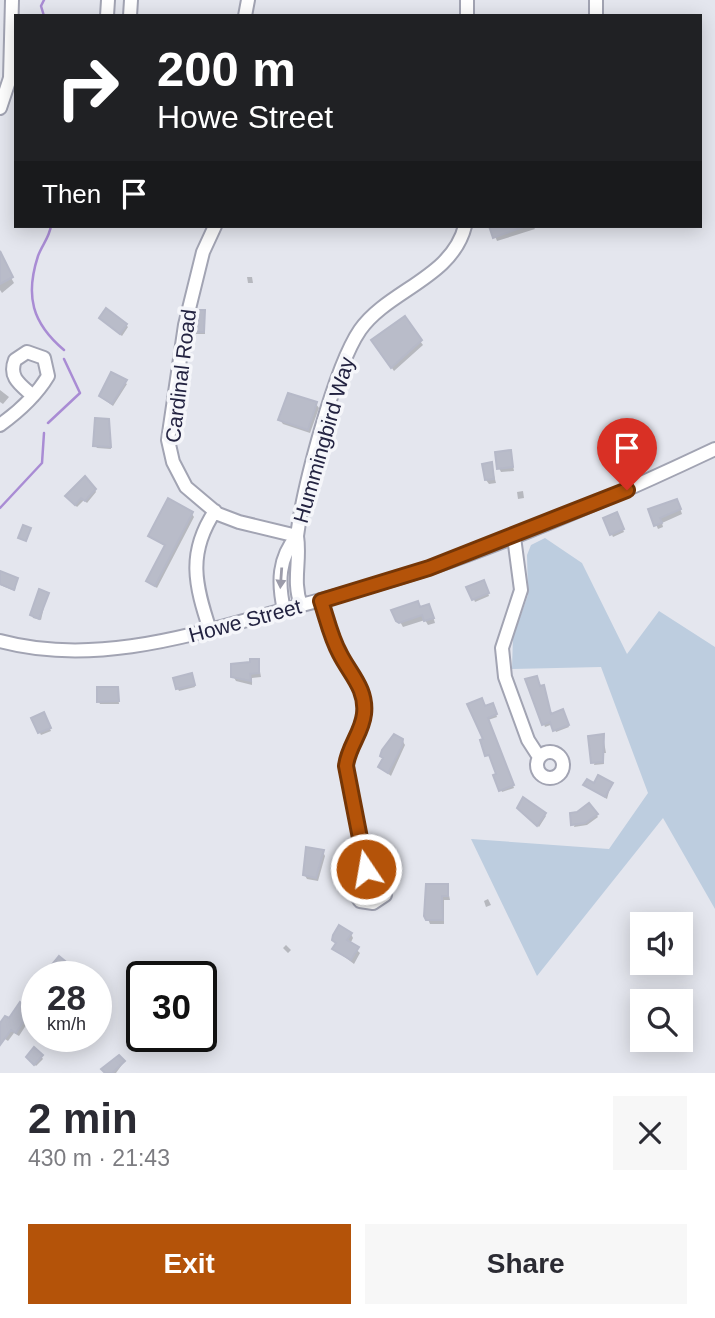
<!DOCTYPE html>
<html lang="en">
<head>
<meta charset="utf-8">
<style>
	:root { --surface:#fff; --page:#f7f7f7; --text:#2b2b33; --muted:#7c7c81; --accent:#b45309 }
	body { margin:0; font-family:Helvetica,sans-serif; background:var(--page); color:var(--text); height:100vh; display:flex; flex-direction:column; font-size:26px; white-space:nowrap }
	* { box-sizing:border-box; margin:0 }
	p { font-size:23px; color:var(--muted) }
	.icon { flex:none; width:38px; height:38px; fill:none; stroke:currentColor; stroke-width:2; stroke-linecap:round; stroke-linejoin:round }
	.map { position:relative; height:1073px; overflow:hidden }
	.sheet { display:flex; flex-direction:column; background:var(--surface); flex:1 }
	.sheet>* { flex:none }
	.guide { position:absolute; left:14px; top:14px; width:688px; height:214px; border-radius:0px; box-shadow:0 4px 18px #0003; background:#202124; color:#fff; overflow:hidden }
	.buttons { position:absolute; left:630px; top:912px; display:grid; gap:14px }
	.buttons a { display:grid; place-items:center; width:63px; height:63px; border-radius:0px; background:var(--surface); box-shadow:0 4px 18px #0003; font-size:35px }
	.speed { position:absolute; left:21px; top:961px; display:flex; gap:14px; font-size:35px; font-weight:700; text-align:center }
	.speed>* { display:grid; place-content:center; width:91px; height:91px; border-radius:50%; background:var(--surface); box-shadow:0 4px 18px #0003; line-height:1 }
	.speed small { font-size:18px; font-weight:400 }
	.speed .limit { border:4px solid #111; border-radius:10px; background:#fff; color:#111 }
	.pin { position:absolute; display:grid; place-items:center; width:60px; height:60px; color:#fff; margin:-72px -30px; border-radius:50% 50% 50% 0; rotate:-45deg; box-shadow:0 0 7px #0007 }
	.pin .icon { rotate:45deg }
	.me { position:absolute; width:77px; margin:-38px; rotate:348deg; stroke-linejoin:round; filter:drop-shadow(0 0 5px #0008) }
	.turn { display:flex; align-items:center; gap:24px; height:147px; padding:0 28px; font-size:32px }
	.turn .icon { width:91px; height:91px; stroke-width:2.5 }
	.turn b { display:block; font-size:49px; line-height:60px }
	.then { display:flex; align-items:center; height:66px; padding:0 28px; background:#0003; gap:14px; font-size:26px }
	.round { display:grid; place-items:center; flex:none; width:74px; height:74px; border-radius:0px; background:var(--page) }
	.headline { display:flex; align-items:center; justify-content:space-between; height:119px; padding:0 28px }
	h1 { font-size:42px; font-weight:700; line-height:52px }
	.action { display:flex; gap:14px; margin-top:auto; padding:14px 28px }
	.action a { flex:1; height:80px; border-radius:0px; background:var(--accent); color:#fff; font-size:28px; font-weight:700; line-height:80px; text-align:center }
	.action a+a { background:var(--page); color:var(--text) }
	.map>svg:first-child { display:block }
	.green { fill:#bdcddf }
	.shadow { fill:#0003 }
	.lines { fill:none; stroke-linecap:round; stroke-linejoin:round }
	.stream { stroke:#a98cd4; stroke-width:2.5 }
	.building { fill:#b9bcc9; stroke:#b6b9c8; stroke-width:2 }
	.minor-casing { stroke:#a2a4b3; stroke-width:16 }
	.minor { stroke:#fff; stroke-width:12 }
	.oneway { fill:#9c9caa }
	.route-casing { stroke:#753606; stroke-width:18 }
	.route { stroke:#b45309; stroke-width:12 }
	.labels { text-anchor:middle; stroke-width:7; stroke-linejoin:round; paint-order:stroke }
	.street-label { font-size:21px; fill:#232341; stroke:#f5f6fa }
</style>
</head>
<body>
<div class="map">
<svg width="715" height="1073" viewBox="0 0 715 1073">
	<rect width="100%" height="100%" fill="#e4e6ee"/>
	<!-- green -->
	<path class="green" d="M 545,538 L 582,563 L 627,654 L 659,611 L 715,647 L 715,909 L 663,818 L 537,976 L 471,839 L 609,849 L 648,793 L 601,667 L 512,669 L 513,637 L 528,595 L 527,555 L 531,545 Z"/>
	<!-- shadow -->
	<path class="shadow" d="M 491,226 L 533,226 L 535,229 L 497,241 Z
		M 0,258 L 14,283 L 2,293 L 0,290 Z
		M 247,277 L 252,277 L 253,283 L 248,283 Z
		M 204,312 L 205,334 L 196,334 L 195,331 Z
		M 103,321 L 126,325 L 128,327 L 122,336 Z
		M 420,341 L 423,345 L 394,371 L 376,345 Z
		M 112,374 L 127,384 L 113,406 L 102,398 Z
		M 0,390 L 9,397 L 3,404 L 0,402 Z
		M 316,404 L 319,408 L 310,433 L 283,424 L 280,420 Z
		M 109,423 L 111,449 L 97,448 L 95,445 Z
		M 510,452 L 514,471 L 501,472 L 499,468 Z
		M 491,464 L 496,483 L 489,484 L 486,480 Z
		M 95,490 L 96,492 L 87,503 L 84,500 L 77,507 L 69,499 Z
		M 523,491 L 524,498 L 518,499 L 517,492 Z
		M 679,505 L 682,514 L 662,523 L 663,527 L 658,529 L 650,510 Z
		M 192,514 L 194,517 L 157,588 L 148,581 L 166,547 L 150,536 Z
		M 616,514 L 624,532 L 613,537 L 605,519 Z
		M 0,572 L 17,579 L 15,591 L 0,585 Z
		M 485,584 L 489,596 L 475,602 L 469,588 Z
		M 47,594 L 41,620 L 33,618 L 32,615 Z
		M 421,608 L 431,610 L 435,623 L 428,625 L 425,620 L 403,627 L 394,611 Z
		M 258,661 L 261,677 L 252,678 L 252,685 L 236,681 L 233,676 Z
		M 192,678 L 195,687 L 179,691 L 178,689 Z
		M 528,680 L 540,688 L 551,716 L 563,714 L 569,727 L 556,732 L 553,724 L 545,727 Z
		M 117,688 L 119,704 L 100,704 L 99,702 Z
		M 485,708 L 494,708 L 497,717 L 488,720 L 514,788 L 502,792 L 491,757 L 487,755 Z
		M 43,714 L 51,731 L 41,735 L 33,719 Z
		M 603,736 L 606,753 L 603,753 L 604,764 L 594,765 Z
		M 402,740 L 405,745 L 391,776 L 380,767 Z
		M 611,784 L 607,799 L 585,785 Z
		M 589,805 L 598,817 L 587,825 L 574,827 L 578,814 Z
		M 520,810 L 544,814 L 546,816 L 539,827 Z
		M 323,852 L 325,856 L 318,881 L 307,879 L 304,874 Z
		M 447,886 L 450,900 L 444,900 L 444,924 L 430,924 L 428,919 Z
		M 488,899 L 491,905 L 486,907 L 484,901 Z
		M 351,934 L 353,938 L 350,944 L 360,953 L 354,964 L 334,949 L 336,945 L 334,940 Z
		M 286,945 L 291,950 L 288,953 L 283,948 Z
		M 70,967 L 66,976 L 49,976 L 47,973 Z
		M 29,1011 L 32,1016 L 19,1036 L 14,1033 L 8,1041 L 2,1037 L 0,1031 L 10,1021 Z
		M 41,1056 L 43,1059 L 36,1066 L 28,1058 Z
		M 124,1062 L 116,1073 L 106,1073 Z"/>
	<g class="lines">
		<!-- stream -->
		<path class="stream" d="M 44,0 L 41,6 L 44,16
			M 51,226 C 49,238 42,245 38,256 C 25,296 32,323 64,350
			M 48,423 L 80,393 L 64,359
			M 0,508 L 42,463 L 44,433"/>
	</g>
	<!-- building -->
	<path class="building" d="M 489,226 L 523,226 L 523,227 L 493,238 Z
		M 0,251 L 13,277 L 0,284 Z
		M 106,308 L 127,324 L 120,334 L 99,318 Z
		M 198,310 L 205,310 L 204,332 L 193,332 Z
		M 405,316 L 422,340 L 391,368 L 371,340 Z
		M 111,372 L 127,380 L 112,404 L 99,396 Z
		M 288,393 L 317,402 L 308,430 L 278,420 Z
		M 95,418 L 109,419 L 111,447 L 93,446 Z
		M 511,450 L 513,467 L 497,469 L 495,452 Z
		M 492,462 L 494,479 L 485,480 L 482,464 Z
		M 85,476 L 96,489 L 85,501 L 81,498 L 75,505 L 65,496 Z
		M 168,498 L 193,512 L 155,586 L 146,581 L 165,545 L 148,536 Z
		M 677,499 L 681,509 L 660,518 L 662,523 L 654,526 L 648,509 Z
		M 617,512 L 624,529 L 610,535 L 603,518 Z
		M 23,525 L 31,528 L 26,541 L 18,538 Z
		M 0,571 L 18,578 L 14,590 L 0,584 Z
		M 484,580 L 489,593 L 472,600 L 466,587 Z
		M 39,589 L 49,593 L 39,619 L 30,615 Z
		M 418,601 L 420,607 L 429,604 L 434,618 L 424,621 L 422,615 L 399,623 L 396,621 L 391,610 Z
		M 250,659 L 259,659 L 259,673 L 250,674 L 251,681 L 231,677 L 231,664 L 250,662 Z
		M 192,673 L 195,685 L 176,689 L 173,678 Z
		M 537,676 L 540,686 L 544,685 L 551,714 L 563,709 L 569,725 L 553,731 L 550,722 L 542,725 L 525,679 Z
		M 97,687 L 118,687 L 119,701 L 97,702 Z
		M 482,698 L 485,706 L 493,703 L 497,714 L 488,718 L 514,785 L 499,791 L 493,775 L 496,774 L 489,755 L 485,756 L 480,740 L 483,739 L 467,704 Z
		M 44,712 L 51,728 L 38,733 L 31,718 Z
		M 394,734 L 403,739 L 402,746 L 388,773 L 378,767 L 383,758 L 380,756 L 382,750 Z
		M 604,734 L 603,762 L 591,763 L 588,736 Z
		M 598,775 L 613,783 L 605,797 L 583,785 L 587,779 L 594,783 Z
		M 523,797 L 546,813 L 537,826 L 517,808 Z
		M 589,803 L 598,814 L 585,823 L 571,825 L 570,813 L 577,812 Z
		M 306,847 L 324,850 L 316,878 L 303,875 Z
		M 426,884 L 448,884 L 448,896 L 442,896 L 443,920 L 426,920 L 424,916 Z
		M 339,925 L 352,933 L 347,940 L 359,947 L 351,960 L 332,949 L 336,943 L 332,940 L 333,935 Z
		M 59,956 L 71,966 L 63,976 L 49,976 L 45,973 Z
		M 20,1002 L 31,1010 L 16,1033 L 11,1030 L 0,1045 L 0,1023 L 5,1016 L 9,1018 Z
		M 34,1047 L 43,1055 L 34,1065 L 26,1057 Z
		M 119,1055 L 125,1061 L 112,1073 L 105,1073 L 101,1069 Z"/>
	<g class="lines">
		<defs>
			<path id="minor" d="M 596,0 L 596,16
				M 107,16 L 108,0
				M 130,16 L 131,0
				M 245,16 L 248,0
				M 467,16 L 467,0
				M 0,108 L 10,78 L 12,0
				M 215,226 L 203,252 L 185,325 L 168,440 L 173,462 L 186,487 L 218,514 L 239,522 L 297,536 C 303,489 334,368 360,330 C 388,290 452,278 465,226
				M 0,425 C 18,412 36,396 48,376 L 44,358 L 27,352 L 15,360 C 8,378 21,385 33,396
				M 514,537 L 521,590 L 502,648 L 505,677 L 528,740 L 539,757
				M 321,601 C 327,619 331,638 340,654 C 349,672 365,686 364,708 C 364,729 348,745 346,766 L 366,869 L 355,877 L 353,890 L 360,901 L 373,903 L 385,895 L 386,881 L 377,871 L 366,869
				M 284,610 C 278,583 278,558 297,536 C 301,560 292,581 301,605
				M 210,630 C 195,585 187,553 215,511
				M 0,641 C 96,667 195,634 287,609 C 335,596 383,584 430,568 C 527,535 622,493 715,449
				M537 765a13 13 0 1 1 26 0a13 13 0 1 1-26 0Z"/>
		</defs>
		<!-- minor casing -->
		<use href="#minor" class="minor-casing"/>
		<!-- minor -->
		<use href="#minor" class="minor"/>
	</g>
	<!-- one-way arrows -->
	<defs><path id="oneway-solid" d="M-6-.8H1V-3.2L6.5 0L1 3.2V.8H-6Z" transform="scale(1.75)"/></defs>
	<use class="oneway" href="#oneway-solid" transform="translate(281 578) rotate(94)"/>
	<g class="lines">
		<defs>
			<path id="route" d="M 366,869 L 346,766 C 348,747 362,733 364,714 C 367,689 350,674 340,654 C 331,638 327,619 321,601 L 429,568 L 627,490"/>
		</defs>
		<!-- route casing -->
		<use href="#route" class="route-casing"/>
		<!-- route -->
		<use href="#route" class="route"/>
	</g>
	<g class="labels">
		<!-- street labels -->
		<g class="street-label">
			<text transform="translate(181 376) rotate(-83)" y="7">Cardinal Road</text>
			<text transform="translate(324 440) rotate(-74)" y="7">Hummingbird Way</text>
			<text transform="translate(245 621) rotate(-15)" y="7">Howe Street</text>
		</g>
	</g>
</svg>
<div class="buttons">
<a><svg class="icon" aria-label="sound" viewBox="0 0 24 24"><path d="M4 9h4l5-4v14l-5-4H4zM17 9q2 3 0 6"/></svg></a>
<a><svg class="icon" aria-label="search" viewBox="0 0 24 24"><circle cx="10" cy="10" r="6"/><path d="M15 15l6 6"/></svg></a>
</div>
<div class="speed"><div>28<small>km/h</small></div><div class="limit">30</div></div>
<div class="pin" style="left:627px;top:490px;background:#d93025"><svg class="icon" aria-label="arrive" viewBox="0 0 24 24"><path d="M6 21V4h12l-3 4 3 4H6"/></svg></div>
<svg class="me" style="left:366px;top:869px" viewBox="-20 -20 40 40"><circle r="17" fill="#b45309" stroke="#fff" stroke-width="3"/><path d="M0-11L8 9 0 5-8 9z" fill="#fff"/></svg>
<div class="guide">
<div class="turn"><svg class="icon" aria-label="right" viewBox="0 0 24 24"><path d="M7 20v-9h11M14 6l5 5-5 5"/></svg><div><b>200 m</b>Howe Street</div></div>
<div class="then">Then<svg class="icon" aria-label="arrive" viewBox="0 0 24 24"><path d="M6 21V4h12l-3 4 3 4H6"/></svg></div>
</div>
</div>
<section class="sheet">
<div class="headline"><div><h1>2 min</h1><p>430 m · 21:43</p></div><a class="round"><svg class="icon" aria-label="close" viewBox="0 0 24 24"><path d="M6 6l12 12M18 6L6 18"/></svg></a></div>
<div class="action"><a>Exit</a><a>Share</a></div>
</section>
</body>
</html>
